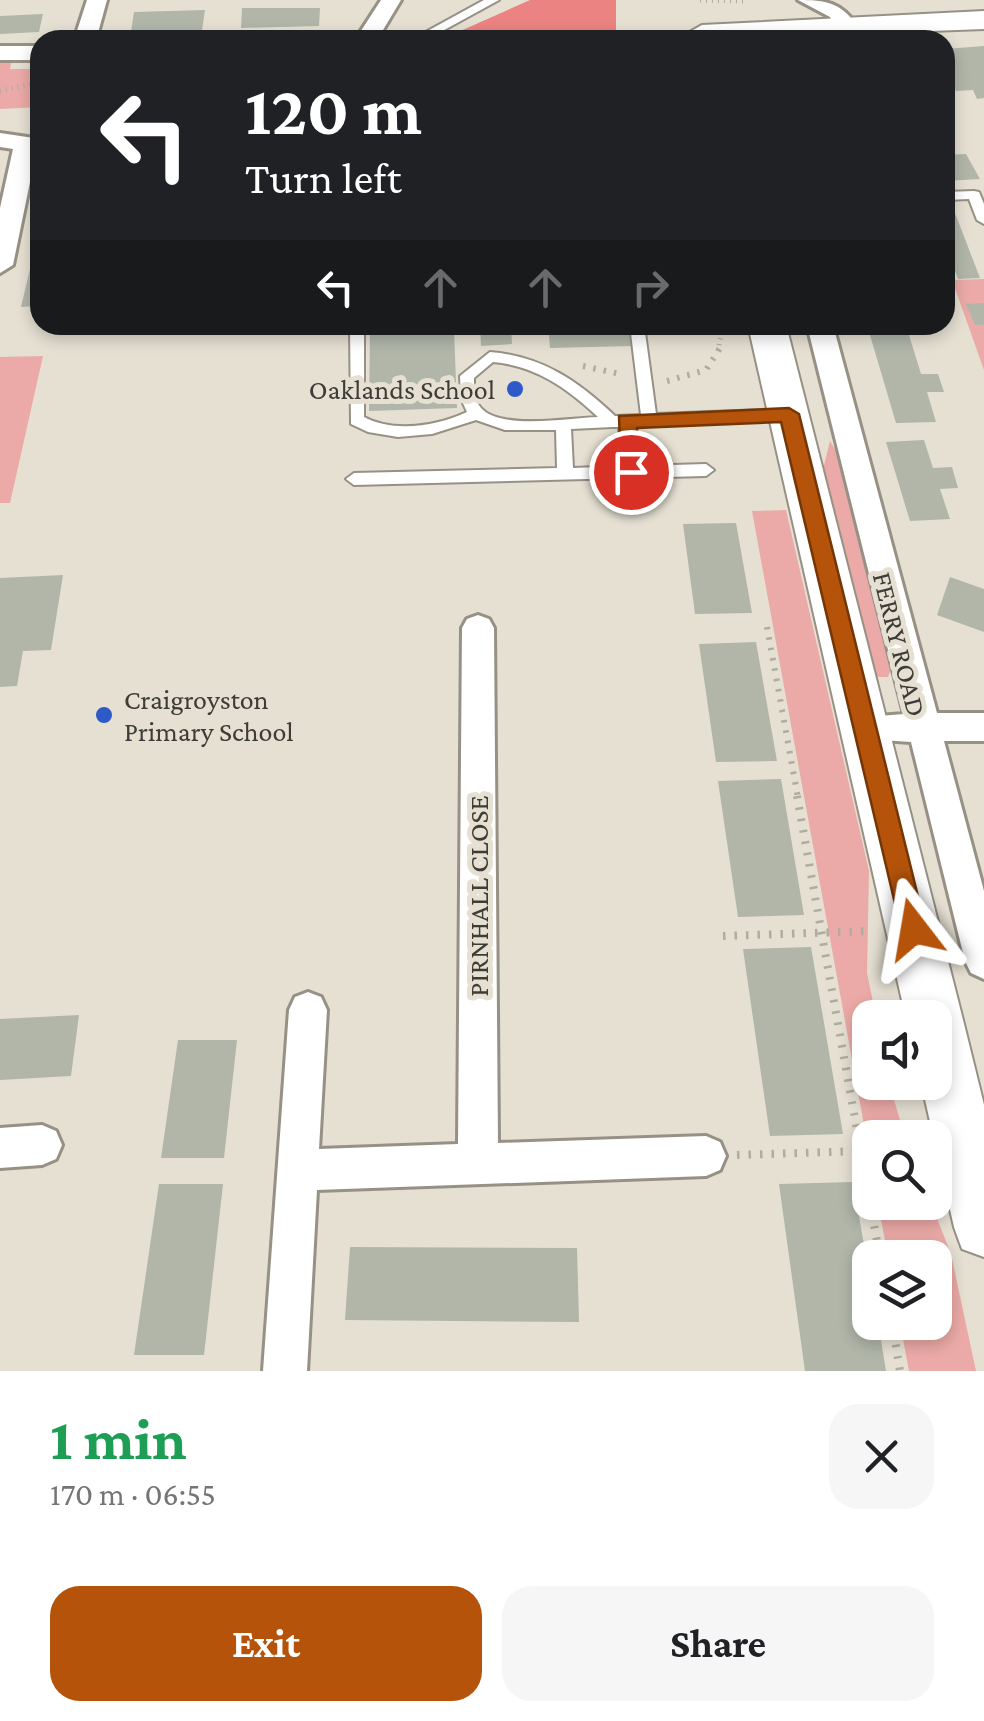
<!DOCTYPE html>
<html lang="en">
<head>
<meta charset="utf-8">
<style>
	:root { --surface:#fff; --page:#f6f6f6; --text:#202124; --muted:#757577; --accent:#b45309 }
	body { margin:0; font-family:"Crimson Pro",serif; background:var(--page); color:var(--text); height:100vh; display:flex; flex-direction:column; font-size:38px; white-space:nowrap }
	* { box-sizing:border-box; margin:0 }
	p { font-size:32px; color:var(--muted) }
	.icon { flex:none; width:55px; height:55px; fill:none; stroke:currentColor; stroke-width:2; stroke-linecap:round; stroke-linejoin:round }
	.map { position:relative; height:1371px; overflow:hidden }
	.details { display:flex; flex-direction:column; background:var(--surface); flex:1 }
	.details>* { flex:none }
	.guide { position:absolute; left:30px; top:30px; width:925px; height:305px; border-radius:30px; box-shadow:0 5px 15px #0003; background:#202124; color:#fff; overflow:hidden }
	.tools { position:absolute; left:852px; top:1000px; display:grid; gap:20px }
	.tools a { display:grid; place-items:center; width:100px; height:100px; border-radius:20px; background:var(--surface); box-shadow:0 5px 15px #0003; font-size:50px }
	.pin { position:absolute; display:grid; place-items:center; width:85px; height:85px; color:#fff; margin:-42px; border:5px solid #fff; border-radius:50%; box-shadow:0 2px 10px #0007 }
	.me { position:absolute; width:110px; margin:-55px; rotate:346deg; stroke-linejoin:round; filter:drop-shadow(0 0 8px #0008) }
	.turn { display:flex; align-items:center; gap:35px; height:210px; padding:0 50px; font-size:45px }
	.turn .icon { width:130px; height:130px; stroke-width:2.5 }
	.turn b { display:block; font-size:70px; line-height:85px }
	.lanes { display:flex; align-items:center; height:95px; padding:0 50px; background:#0003; justify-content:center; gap:50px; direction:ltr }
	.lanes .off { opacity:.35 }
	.round { display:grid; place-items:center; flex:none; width:105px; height:105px; border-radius:30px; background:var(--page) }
	.overview { display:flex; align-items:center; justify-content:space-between; height:170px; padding:0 50px }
	h1 { font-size:60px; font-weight:700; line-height:75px; color:#1e9e55 }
	.primary-button { display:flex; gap:20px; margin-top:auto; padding:20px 50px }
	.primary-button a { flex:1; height:115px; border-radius:30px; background:var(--accent); color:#fff; font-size:40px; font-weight:700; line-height:115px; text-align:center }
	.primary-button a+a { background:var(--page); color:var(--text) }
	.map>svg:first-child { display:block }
	.green { fill:#ebaaa7 }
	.forest { fill:#ea8381 }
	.building { fill:#b1b6a9 }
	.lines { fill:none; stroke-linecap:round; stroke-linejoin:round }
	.lane-casing { stroke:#969184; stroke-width:4 }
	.street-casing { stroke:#969184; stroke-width:6 }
	.secondary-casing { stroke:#969184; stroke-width:4 }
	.path-far2 { stroke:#b0aca1; stroke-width:5; stroke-dasharray:1 5; stroke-linecap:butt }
	.path-far1 { stroke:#b0aca1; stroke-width:6; stroke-dasharray:2.5 8; stroke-linecap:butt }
	.path { stroke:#b0aca1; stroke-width:8; stroke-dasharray:2.5 9; stroke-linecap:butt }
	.lane { fill:#fff; fill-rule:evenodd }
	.street { fill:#fff; fill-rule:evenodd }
	.secondary { fill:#fff; fill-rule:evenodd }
	.route { fill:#b45309; stroke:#753606; stroke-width:2.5 }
	.poi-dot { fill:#2e5ac9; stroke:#e5e0d2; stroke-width:4 }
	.labels { text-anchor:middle; stroke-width:10; stroke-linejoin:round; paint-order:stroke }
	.poi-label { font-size:28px; fill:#3e3c37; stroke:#e5e0d2; text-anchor:end }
	.street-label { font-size:28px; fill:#3e3c37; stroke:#e5e0d2 }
</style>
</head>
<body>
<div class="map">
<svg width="984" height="1371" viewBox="0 0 984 1371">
	<rect width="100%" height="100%" fill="#e5e0d2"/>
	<!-- green -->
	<path class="green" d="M 0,59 L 12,59 L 10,69 L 40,69 L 40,107 L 0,109 Z
		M 984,279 L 984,370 L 952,280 Z
		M 43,356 L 10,503 L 0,503 L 0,357 Z
		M 830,441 L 836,451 L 891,669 L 888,677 L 878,677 L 871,670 L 823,469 Z
		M 786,510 L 869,871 L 867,973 L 876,1017 L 870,1018 L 870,1082 L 889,1083 L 905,1137 L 870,1138 L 870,1158 L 752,511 Z
		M 878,1203 L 931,1203 L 951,1254 L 976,1371 L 909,1371 L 900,1323 L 935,1322 L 935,1258 L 888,1257 Z"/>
	<!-- forest -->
	<path class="forest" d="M 530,0 L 616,0 L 616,40 L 440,40 Z"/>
	<!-- building -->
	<path class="building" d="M 242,8 L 320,8 L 319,26 L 241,28 Z
		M 205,10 L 202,30 L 131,32 L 134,12 Z
		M 43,14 L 39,32 L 0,34 L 0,16 Z
		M 984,46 L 984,98 L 977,99 L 973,90 L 956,91 L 952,82 L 945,82 L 945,49 Z
		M 966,154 L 980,179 L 945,181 L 945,155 Z
		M 945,213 L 955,213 L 980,278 L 958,279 L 945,243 Z
		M 30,269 L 40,269 L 40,306 L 21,307 Z
		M 984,303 L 984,325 L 975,325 L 966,304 Z
		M 370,325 L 470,325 L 454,329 L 457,408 L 369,411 Z
		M 480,325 L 511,325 L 512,344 L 481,346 Z
		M 548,325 L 629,325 L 632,346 L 550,348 Z
		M 867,325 L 906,325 L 921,374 L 938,374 L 944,392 L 927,392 L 936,422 L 896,423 Z
		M 924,440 L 933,468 L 952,467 L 958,488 L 940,489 L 950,519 L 910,521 L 886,442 Z
		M 736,523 L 752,613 L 695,614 L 683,524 Z
		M 63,575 L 51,650 L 23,651 L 17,686 L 0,687 L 0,578 Z
		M 950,577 L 984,589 L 984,632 L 937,615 Z
		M 756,642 L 777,761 L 716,762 L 699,644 Z
		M 781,779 L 804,915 L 738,917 L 718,781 Z
		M 811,947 L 843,1134 L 770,1136 L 743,949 Z
		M 79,1015 L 71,1076 L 0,1080 L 0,1019 Z
		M 178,1040 L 237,1040 L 224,1158 L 161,1158 Z
		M 853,1182 L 870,1279 L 870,1322 L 878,1322 L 886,1371 L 805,1371 L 779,1184 Z
		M 159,1184 L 223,1184 L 204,1355 L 134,1355 Z
		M 350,1247 L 577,1248 L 579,1322 L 345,1320 Z"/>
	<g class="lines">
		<defs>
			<path id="lane" d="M 484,0 L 499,0 L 426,40 L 411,40 Z
				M 974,191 L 979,192 L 984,204 L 984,224 L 977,220 L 969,199 L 945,200 L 945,192 Z
				M 350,325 L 364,325 L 364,417 C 394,433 437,426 467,412 L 461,399 L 460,376 L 490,352 C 542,356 578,381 615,416 L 641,415 L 630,325 L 644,325 L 656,414 L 789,409 L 797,414 L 789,419 L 634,426 L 638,466 L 706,464 L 714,470 L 706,476 L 354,485 L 346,479 L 354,473 L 557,468 L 556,430 L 505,430 L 476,420 L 432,434 L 398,437 L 368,432 L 351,424 ZM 493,362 C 536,366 567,388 598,417 C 570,418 500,430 481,408 C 474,400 474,388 474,378 ZM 613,427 L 619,427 L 623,466 L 573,468 L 571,429 Z"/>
			<path id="street" d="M 87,0 L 107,0 L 96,40 L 74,40 Z
				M 381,0 L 401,0 L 377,40 L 355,40 Z
				M 798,0 C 826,0 841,2 858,27 L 847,33 L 839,32 L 830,17 Z
				M 0,46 L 40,46 L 40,60 L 0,60 Z
				M 0,133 L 34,138 L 38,143 L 13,265 L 0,273 L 0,208 L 13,149 L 0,147 Z
				M 807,325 L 833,325 L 937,713 L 984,713 L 984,741 L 944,741 L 984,891 L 984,979 L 971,973 L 965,961 L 911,742 L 853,738 L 848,728 L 853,718 L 904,714 Z
				M 478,615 L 489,619 L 494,628 L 498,1143 L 706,1136 L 720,1142 L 726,1156 L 720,1170 L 706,1176 L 317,1190 L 307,1371 L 263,1371 L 289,1010 L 295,997 L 308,992 L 321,997 L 327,1010 L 319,1149 L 458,1144 L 462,628 L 467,619 Z
				M 42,1125 L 56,1131 L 62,1145 L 56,1159 L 42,1165 L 0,1168 L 0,1128 Z"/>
			<path id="secondary" d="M 984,11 L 984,29 L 690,40 L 686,34 L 702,25 Z
				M 748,325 L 786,325 L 963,1020 L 984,1105 L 984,1257 L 962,1249 L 954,1227 L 921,1082 L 935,1082 L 935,1018 L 906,1018 Z"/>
		</defs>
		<!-- lane casing -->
		<use href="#lane" class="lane-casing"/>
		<!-- street casing -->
		<use href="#street" class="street-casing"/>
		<!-- secondary casing -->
		<use href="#secondary" class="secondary-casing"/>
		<!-- path-far2 -->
		<path class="path-far2" d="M 700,0 L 743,1
			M 0,91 L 40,82
			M 718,351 L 722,329 L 732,329"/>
		<!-- path-far1 -->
		<path class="path-far1" d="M 583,366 L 620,374
			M 667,381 L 706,370 L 720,348
			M 767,627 L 798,798"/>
		<!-- path -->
		<path class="path" d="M 797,796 L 880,1258
			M 723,936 L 872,931
			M 737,1155 L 861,1151
			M 892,1322 L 900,1371"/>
		<!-- lane -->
		<use href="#lane" class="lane"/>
		<!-- street -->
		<use href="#street" class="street"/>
		<!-- secondary -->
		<use href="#secondary" class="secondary"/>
	</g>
	<!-- route -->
	<path class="route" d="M 789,408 L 799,414 L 926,929 L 923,937 L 914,941 L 904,937 L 901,929 L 781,422 L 637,428 L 641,472 L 631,479 L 621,472 L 619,416 Z"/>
	<!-- markers -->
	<g class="poi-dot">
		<circle cx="515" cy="389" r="10"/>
		<circle cx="104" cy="715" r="10"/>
	</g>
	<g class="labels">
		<!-- poi labels -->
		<g class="poi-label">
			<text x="495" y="399">Oaklands School</text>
			<text x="124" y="709" text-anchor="start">Craigroyston<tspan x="124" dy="32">Primary School</tspan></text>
		</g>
		<!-- street labels -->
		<g class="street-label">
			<text transform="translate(900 644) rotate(76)" y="10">FERRY ROAD</text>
			<text transform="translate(478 896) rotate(-90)" y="10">PIRNHALL CLOSE</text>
		</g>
	</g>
</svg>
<div class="tools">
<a><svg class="icon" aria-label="sound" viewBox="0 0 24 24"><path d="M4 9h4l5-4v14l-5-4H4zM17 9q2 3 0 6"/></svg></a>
<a><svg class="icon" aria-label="search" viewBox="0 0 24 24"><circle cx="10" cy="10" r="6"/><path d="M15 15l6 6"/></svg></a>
<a><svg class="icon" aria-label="layers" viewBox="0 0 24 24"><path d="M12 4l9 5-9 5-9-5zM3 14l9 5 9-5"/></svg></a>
</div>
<div class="pin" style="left:631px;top:472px;background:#d93025"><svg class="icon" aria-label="arrive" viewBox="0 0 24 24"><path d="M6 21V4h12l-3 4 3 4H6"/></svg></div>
<svg class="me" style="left:914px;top:929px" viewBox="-20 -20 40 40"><path d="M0-17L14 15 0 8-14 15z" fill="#b45309" stroke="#fff" stroke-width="4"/></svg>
<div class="guide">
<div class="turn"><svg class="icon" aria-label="left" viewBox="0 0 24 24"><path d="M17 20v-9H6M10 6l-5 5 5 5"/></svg><div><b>120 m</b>Turn left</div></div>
<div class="lanes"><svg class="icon" aria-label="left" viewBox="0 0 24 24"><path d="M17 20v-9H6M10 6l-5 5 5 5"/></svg><svg class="icon off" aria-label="ahead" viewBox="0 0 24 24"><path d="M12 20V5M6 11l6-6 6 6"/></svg><svg class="icon off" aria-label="ahead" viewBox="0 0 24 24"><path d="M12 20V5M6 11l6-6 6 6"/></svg><svg class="icon off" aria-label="right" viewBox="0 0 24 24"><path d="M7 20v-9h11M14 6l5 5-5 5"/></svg></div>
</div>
</div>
<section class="details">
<div class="overview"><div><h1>1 min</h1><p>170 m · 06:55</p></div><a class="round"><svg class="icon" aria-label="close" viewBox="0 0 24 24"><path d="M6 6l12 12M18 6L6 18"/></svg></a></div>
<div class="primary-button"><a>Exit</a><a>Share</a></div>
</section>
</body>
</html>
